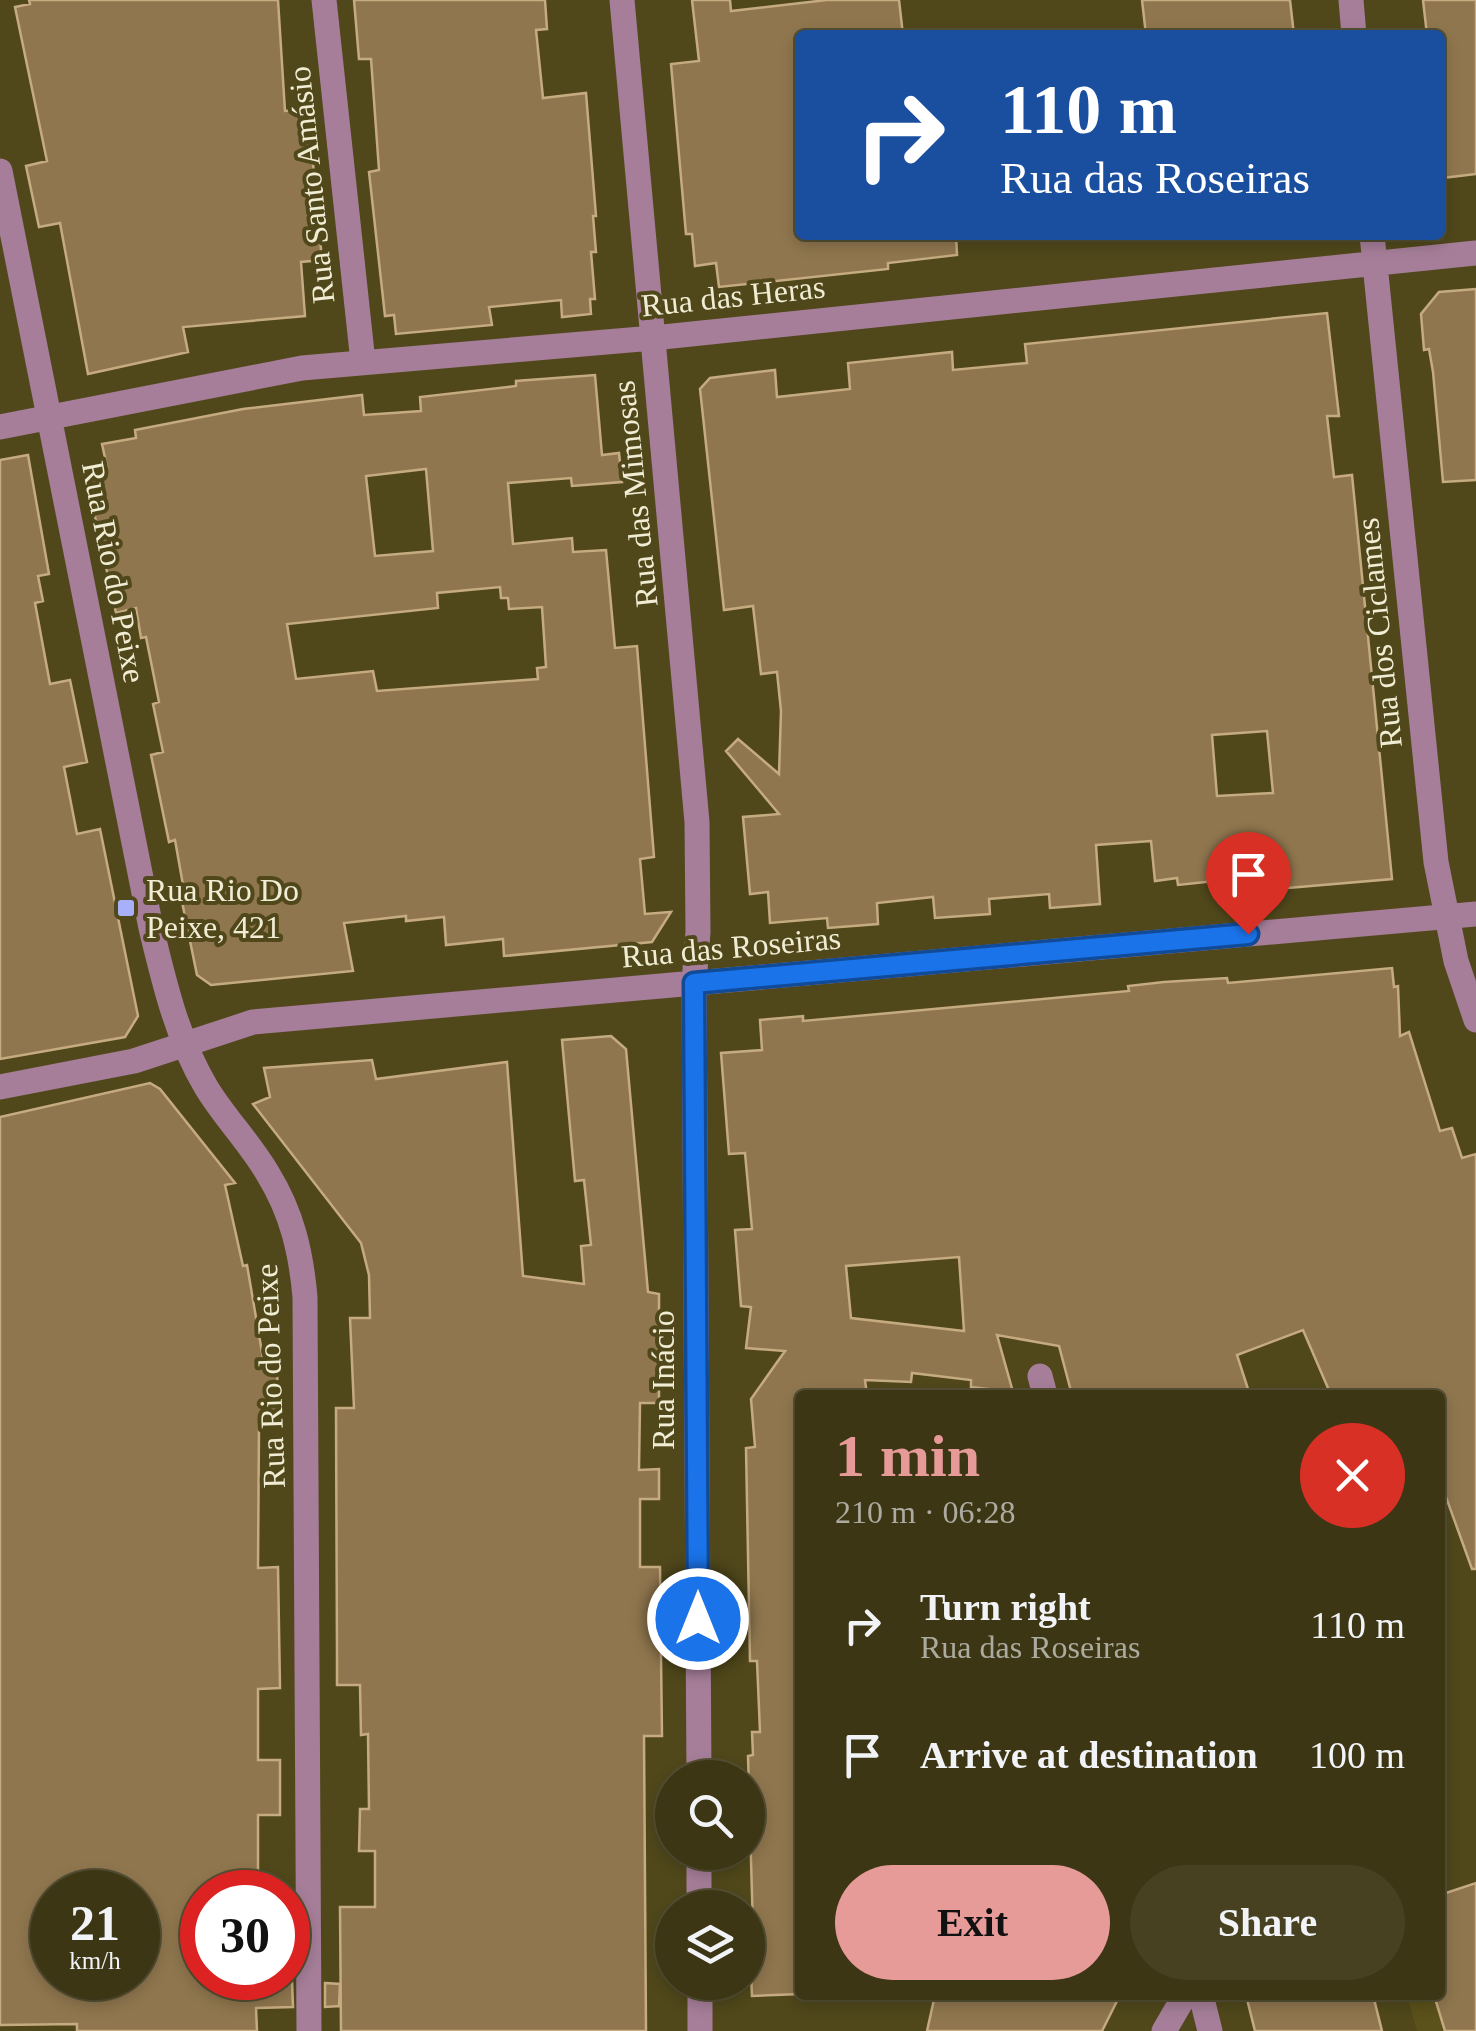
<!DOCTYPE html>
<html lang="en">
<head>
<meta charset="utf-8">
<style>
	:root { --surface:#3c3614; --page:#474122; --text:#f1f3f6; --muted:#acaba0; --line:#555034; --accent:#e69b98 }
	body { margin:0; font-family:Georgia,serif; background:var(--page); color:var(--text); height:100vh; display:flex; flex-direction:column; font-size:38px; white-space:nowrap }
	* { box-sizing:border-box; margin:0 }
	p { font-size:32px; color:var(--muted) }
	.icon { flex:none; width:55px; height:55px; fill:none; stroke:currentColor; stroke-width:2; stroke-linecap:round; stroke-linejoin:round }
	.map { position:relative; flex:1; overflow:hidden }
	.drawer { position:absolute; left:795px; top:1390px; width:650px; height:610px; display:flex; flex-direction:column; background:var(--surface); border-radius:10px; box-shadow:0 5px 15px #0003,0 0 0 2px var(--line) }
	.drawer>* { flex:none }
	.hud { position:absolute; left:795px; top:30px; width:650px; height:210px; border-radius:10px; box-shadow:0 5px 15px #0003,0 0 0 2px var(--line); background:#1a4fa0; color:#fff; overflow:hidden }
	.fabs { position:absolute; left:655px; top:1760px; display:grid; gap:20px }
	.fabs a { display:grid; place-items:center; width:110px; height:110px; border-radius:50%; background:var(--surface); box-shadow:0 5px 15px #0003,0 0 0 2px var(--line); font-size:50px }
	.speed { position:absolute; left:30px; top:1870px; display:flex; gap:20px; font-size:50px; font-weight:700; text-align:center }
	.speed>* { display:grid; place-content:center; width:130px; height:130px; border-radius:50%; background:var(--surface); box-shadow:0 5px 15px #0003,0 0 0 2px var(--line); line-height:1 }
	.speed small { font-size:25px; font-weight:400 }
	.speed .limit { border:15px solid #d22; background:#fff; color:#111 }
	.pin { position:absolute; display:grid; place-items:center; width:85px; height:85px; color:#fff; margin:-102px -42px; border-radius:50% 50% 50% 0; rotate:-45deg; box-shadow:0 0 10px #0007 }
	.pin .icon { rotate:45deg }
	.me { position:absolute; width:110px; margin:-55px; rotate:0deg; stroke-linejoin:round; filter:drop-shadow(0 0 8px #0008) }
	.turn { display:flex; align-items:center; gap:35px; height:210px; padding:0 40px; font-size:45px }
	.turn .icon { width:130px; height:130px; stroke-width:2.5 }
	.turn b { display:block; font-size:70px; line-height:85px }
	.round { display:grid; place-items:center; flex:none; width:105px; height:105px; border-radius:52px; background:var(--page) }
	.head { display:flex; align-items:center; justify-content:space-between; height:170px; padding:0 40px }
	h1 { font-size:60px; font-weight:700; line-height:75px; color:var(--accent) }
	.button { display:flex; gap:20px; margin-top:auto; padding:20px 40px }
	.button a { flex:1; height:115px; border-radius:60px; background:var(--accent); color:#111; font-size:40px; font-weight:700; line-height:115px; text-align:center }
	.button a+a { background:var(--page); color:var(--text) }
	ul { padding:0; list-style:none }
	li { display:flex; align-items:center; gap:30px; height:130px; padding:0 40px }
	li div { flex:1 }
	li b { display:block; font-size:38px }
	li em { font-style:normal }
	.map>svg:first-child { display:block }
	.built { fill:#5b511a }
	.building { fill:#8f764e; stroke:#c6ab81; stroke-width:2.5; fill-rule:evenodd }
	.lines { fill:none; stroke-linecap:round; stroke-linejoin:round }
	.minor { stroke:#a67e99; stroke-width:25 }
	.route-casing { stroke:#114b97; stroke-width:25 }
	.route { stroke:#1a73e8; stroke-width:18 }
	.poi-dot { fill:#a8b0fc; stroke:#50481b; stroke-width:4 }
	.labels { text-anchor:middle; stroke-width:8; stroke-linejoin:round; paint-order:stroke }
	.street-label { font-size:32px; fill:#f1edd4; stroke:#50481b }
	.poi-label { font-size:32px; fill:#f1edd4; stroke:#50481b; text-anchor:start }
</style>
</head>
<body>
<div class="map">
<svg width="1476" height="2031" viewBox="0 0 1476 2031">
	<rect width="100%" height="100%" fill="#50481b"/>
	<!-- built -->
	<path class="built" d="M 1476,1883 L 1476,2031 L 1417,2031 L 1407,1995 L 1440,1995 L 1440,1894 Z"/>
	<!-- building -->
	<path class="building" d="M 29,0 L 278,0 L 285,111 L 308,109 L 322,260 L 301,262 L 305,316 L 183,327 L 188,352 L 88,374 L 60,223 L 39,227 L 26,166 L 47,161 L 15,7 L 30,4 Z
		M 354,0 L 545,0 L 547,29 L 536,30 L 543,98 L 586,93 L 596,216 L 593,216 L 596,252 L 591,252 L 595,299 L 590,299 L 591,314 L 562,317 L 561,300 L 489,307 L 492,325 L 396,334 L 394,315 L 385,316 L 369,172 L 379,170 L 371,59 L 359,59 Z
		M 692,0 L 730,0 L 731,11 L 827,0 L 899,0 L 903,35 L 800,35 L 800,235 L 956,235 L 957,255 L 888,263 L 888,269 L 719,287 L 716,263 L 695,266 L 692,234 L 686,234 L 671,64 L 699,61 Z
		M 1142,0 L 1290,0 L 1294,35 L 1146,35 Z
		M 1423,0 L 1476,0 L 1476,174 L 1442,178 L 1440,35 L 1427,35 Z
		M 1476,289 L 1476,480 L 1443,482 L 1433,372 L 1429,349 L 1424,350 L 1421,314 L 1439,292 Z
		M 1327,313 L 1339,416 L 1327,416 L 1334,477 L 1352,475 L 1392,879 L 1264,890 L 1263,876 L 1178,885 L 1177,878 L 1155,881 L 1151,841 L 1096,845 L 1100,904 L 1050,908 L 1049,894 L 989,899 L 990,914 L 935,918 L 933,897 L 877,903 L 878,924 L 828,928 L 827,918 L 770,923 L 768,892 L 750,894 L 743,817 L 779,814 L 726,751 L 738,739 L 779,774 L 781,711 L 777,672 L 761,674 L 753,606 L 724,610 L 700,389 L 710,378 L 775,370 L 777,397 L 850,389 L 848,363 L 952,352 L 953,370 L 1027,363 L 1025,344 ZM 1267,731 L 1273,793 L 1217,796 L 1212,735 Z
		M 595,375 L 602,455 L 619,453 L 622,482 L 572,486 L 571,478 L 508,483 L 513,544 L 572,538 L 573,552 L 606,550 L 615,648 L 637,646 L 654,857 L 640,859 L 645,914 L 671,912 L 652,942 L 504,956 L 503,939 L 446,945 L 444,917 L 406,921 L 406,916 L 344,923 L 353,971 L 211,985 L 197,975 L 181,897 L 185,896 L 175,840 L 169,842 L 151,755 L 163,752 L 153,704 L 159,702 L 146,637 L 141,638 L 136,608 L 116,613 L 85,471 L 107,467 L 102,444 L 136,438 L 135,430 L 243,409 L 362,395 L 364,415 L 421,411 L 420,397 L 516,386 L 516,381 ZM 426,469 L 433,551 L 375,556 L 366,476 ZM 500,587 L 501,598 L 508,598 L 509,609 L 542,607 L 546,667 L 537,668 L 538,679 L 377,691 L 373,671 L 296,679 L 287,624 L 438,608 L 437,593 Z
		M 28,455 L 49,574 L 38,576 L 43,601 L 35,603 L 50,684 L 70,680 L 87,762 L 64,767 L 77,834 L 100,829 L 138,1016 L 125,1037 L 0,1059 L 0,460 Z
		M 1392,968 L 1394,987 L 1398,986 L 1400,1036 L 1409,1032 L 1440,1131 L 1452,1128 L 1462,1158 L 1476,1154 L 1476,1569 L 1472,1569 L 1446,1497 L 1440,1499 L 1440,1395 L 1331,1395 L 1303,1330 L 1237,1355 L 1248,1389 L 1214,1395 L 1072,1395 L 1059,1346 L 997,1335 L 1013,1392 L 971,1387 L 971,1380 L 912,1373 L 911,1382 L 865,1380 L 867,1395 L 800,1395 L 800,1994 L 752,1996 L 749,1929 L 753,1929 L 748,1756 L 753,1755 L 752,1732 L 760,1732 L 757,1661 L 750,1661 L 746,1448 L 755,1447 L 751,1399 L 785,1351 L 746,1348 L 751,1307 L 741,1306 L 735,1230 L 752,1229 L 745,1153 L 729,1154 L 721,1053 L 762,1050 L 760,1020 L 803,1016 L 803,1021 L 1129,991 L 1128,986 L 1164,982 L 1227,978 L 1228,983 ZM 959,1257 L 964,1331 L 851,1318 L 846,1266 Z
		M 611,1036 L 626,1049 L 648,1292 L 659,1294 L 659,1403 L 640,1403 L 639,1470 L 659,1469 L 659,1499 L 640,1499 L 640,1567 L 660,1567 L 661,1655 L 662,1736 L 644,1736 L 646,2031 L 341,2031 L 340,1907 L 375,1907 L 375,1851 L 359,1851 L 360,1809 L 369,1809 L 368,1734 L 361,1735 L 360,1685 L 337,1685 L 337,1657 L 336,1408 L 354,1408 L 350,1318 L 370,1318 L 369,1275 L 361,1243 L 253,1104 L 270,1097 L 264,1068 L 372,1060 L 376,1079 L 507,1062 L 523,1276 L 584,1284 L 581,1246 L 591,1245 L 584,1180 L 575,1181 L 562,1040 Z
		M 150,1083 L 160,1089 L 235,1183 L 225,1185 L 243,1266 L 247,1265 L 264,1364 L 277,1363 L 278,1425 L 259,1425 L 258,1568 L 278,1567 L 280,1688 L 258,1689 L 258,1760 L 280,1760 L 280,1815 L 258,1815 L 258,1892 L 202,1892 L 202,1978 L 281,1978 L 281,1981 L 292,1981 L 293,2007 L 256,2008 L 257,2031 L 77,2031 L 77,2024 L 0,2025 L 0,1117 ZM 52,1892 L 138,1892 L 138,1978 L 52,1978 Z
		M 1476,1883 L 1476,2031 L 1445,2031 L 1434,1995 L 1440,1995 L 1440,1895 Z
		M 325,1983 L 340,1984 L 339,2006 L 325,2007 Z
		M 935,1995 L 1120,1995 L 1102,2031 L 927,2031 Z
		M 1246,1995 L 1373,1995 L 1382,2031 L 1255,2031 Z"/>
	<g class="lines">
		<!-- minor -->
		<path class="minor" d="M 324,0 L 363,362
			M 622,0 L 697,822 L 698,932 L 694,983 L 699,1778
			M 1351,0 L 1354,35
			M 0,171 L 151,928 C 164,982 177,1038 206,1087 C 224,1117 250,1143 268,1174 C 292,1213 301,1252 305,1297 L 309,2031
			M 1372,235 L 1436,862 L 1456,961 L 1476,1020
			M 0,427 L 302,368 L 653,338 L 1476,253
			M 0,1087 L 134,1061 L 253,1022 L 1476,914
			M 1040,1376 L 1045,1395
			M 699,1852 L 699,1908
			M 700,1982 L 700,2031
			M 1201,1995 L 1210,2031
			M 1164,2031 L 1185,1995"/>
	</g>
	<g class="lines">
		<defs>
			<path id="route" d="M 698,1619 L 694,983 L 1248,934"/>
		</defs>
		<!-- route casing -->
		<use href="#route" class="route-casing"/>
		<!-- route -->
		<use href="#route" class="route"/>
	</g>
	<!-- markers -->
	<rect class="poi-dot" x="116" y="898" width="20" height="20" rx="5"/>
	<g class="labels">
		<!-- street labels -->
		<g class="street-label">
			<text transform="translate(311 185) rotate(-96)" y="11">Rua Santo Amásio</text>
			<text transform="translate(733 296) rotate(-6)" y="11">Rua das Heras</text>
			<text transform="translate(635 494) rotate(-96)" y="11">Rua das Mimosas</text>
			<text transform="translate(114 572) rotate(79)" y="11">Rua Rio do Peixe</text>
			<text transform="translate(1379 633) rotate(-96)" y="11">Rua dos Ciclames</text>
			<text transform="translate(731 947) rotate(-5)" y="11">Rua das Roseiras</text>
			<text transform="translate(270 1376) rotate(-92)" y="11">Rua Rio do Peixe</text>
			<text transform="translate(663 1380) rotate(-90)" y="11">Rua Inácio</text>
		</g>
		<!-- poi labels -->
		<g class="poi-label">
			<text x="146" y="901">Rua Rio Do<tspan x="146" dy="37">Peixe, 421</tspan></text>
		</g>
	</g>
</svg>
<div class="fabs">
<a><svg class="icon" aria-label="search" viewBox="0 0 24 24"><circle cx="10" cy="10" r="6"/><path d="M15 15l6 6"/></svg></a>
<a><svg class="icon" aria-label="layers" viewBox="0 0 24 24"><path d="M12 4l9 5-9 5-9-5zM3 14l9 5 9-5"/></svg></a>
</div>
<div class="speed"><div>21<small>km/h</small></div><div class="limit">30</div></div>
<div class="pin" style="left:1248px;top:934px;background:#d93025"><svg class="icon" aria-label="arrive" viewBox="0 0 24 24"><path d="M6 21V4h12l-3 4 3 4H6"/></svg></div>
<svg class="me" style="left:698px;top:1619px" viewBox="-20 -20 40 40"><circle r="17" fill="#1a73e8" stroke="#fff" stroke-width="3"/><path d="M0-11L8 9 0 5-8 9z" fill="#fff"/></svg>
<div class="hud">
<div class="turn"><svg class="icon" aria-label="right" viewBox="0 0 24 24"><path d="M7 20v-9h11M14 6l5 5-5 5"/></svg><div><b>110 m</b>Rua das Roseiras</div></div>
</div>
<section class="drawer">
<div class="head"><div><h1>1 min</h1><p>210 m · 06:28</p></div><a class="round" style="background:#d93025;color:#fff"><svg class="icon" aria-label="close" viewBox="0 0 24 24"><path d="M6 6l12 12M18 6L6 18"/></svg></a></div>
<ul>
<li><svg class="icon" aria-label="right" viewBox="0 0 24 24"><path d="M7 20v-9h11M14 6l5 5-5 5"/></svg><div><b>Turn right</b><p>Rua das Roseiras</p></div><em>110 m</em></li>
<li><svg class="icon" aria-label="arrive" viewBox="0 0 24 24"><path d="M6 21V4h12l-3 4 3 4H6"/></svg><div><b>Arrive at destination</b></div><em>100 m</em></li>
</ul>
<div class="button"><a>Exit</a><a>Share</a></div>
</section>
</div>
</body>
</html>
